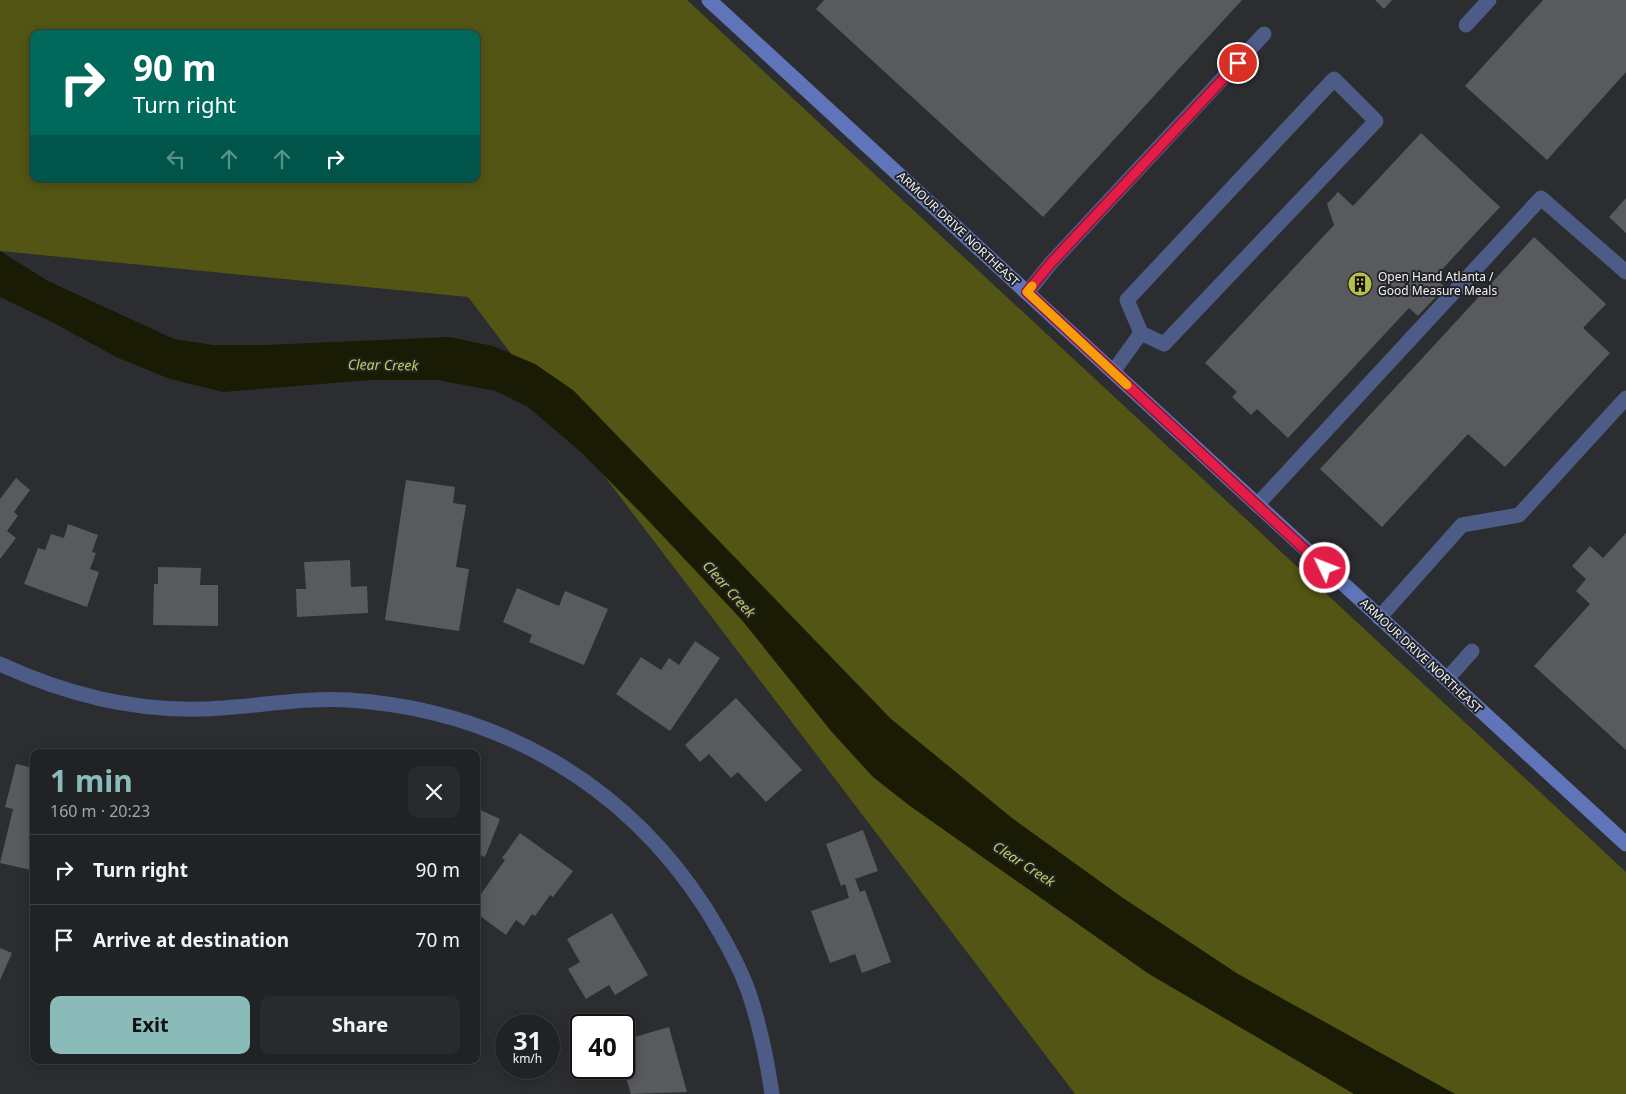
<!DOCTYPE html>
<html lang="en">
<head>
<meta charset="utf-8">
<style>
	:root { --surface:#202224; --page:#282a2c; --text:#f1f3f6; --muted:#a2a4a6; --line:#3d3f41; --accent:#8bbbb9 }
	body { margin:0; font-family:"Noto Sans",sans-serif; background:var(--page); color:var(--text); height:100vh; display:flex; flex-direction:column; font-size:19px; white-space:nowrap }
	* { box-sizing:border-box; margin:0 }
	p { font-size:16px; color:var(--muted) }
	.icon { flex:none; width:28px; height:28px; fill:none; stroke:currentColor; stroke-width:2; stroke-linecap:round; stroke-linejoin:round }
	.map { position:relative; flex:1; overflow:hidden }
	.drawer { position:absolute; left:30px; top:749px; width:450px; height:315px; display:flex; flex-direction:column; background:var(--surface); border-radius:10px; box-shadow:0 2px 12px #0003,0 0 0 1px var(--line) }
	.drawer>* { flex:none }
	.hud { position:absolute; left:30px; top:30px; width:450px; height:152px; border-radius:10px; box-shadow:0 2px 12px #0003,0 0 0 1px var(--line); background:#00695c; color:#fff; overflow:hidden }
	.speed { position:absolute; left:495px; top:1014px; display:flex; gap:10px; font-size:25px; font-weight:700; text-align:center }
	.speed>* { display:grid; place-content:center; width:65px; height:65px; border-radius:50%; background:var(--surface); box-shadow:0 2px 12px #0003,0 0 0 1px var(--line); line-height:1 }
	.speed small { font-size:12px; font-weight:400 }
	.speed .limit { border:2px solid #111; border-radius:8px; background:#fff; color:#111 }
	.pin { position:absolute; display:grid; place-items:center; width:42px; height:42px; color:#fff; margin:-21px; border:2px solid #fff; border-radius:50%; box-shadow:0 1px 5px #0007 }
	.me { position:absolute; width:55px; margin:-28px; rotate:313deg; stroke-linejoin:round; filter:drop-shadow(0 0 4px #0008) }
	.turn { display:flex; align-items:center; gap:18px; height:105px; padding:0 20px; font-size:22px }
	.turn .icon { width:65px; height:65px; stroke-width:2.5 }
	.turn b { display:block; font-size:35px; line-height:42px }
	.lanes { display:flex; align-items:center; height:48px; padding:0 20px; background:#0003; justify-content:center; gap:25px; direction:ltr }
	.lanes .off { opacity:.35 }
	.round { display:grid; place-items:center; flex:none; width:52px; height:52px; border-radius:10px; background:var(--page) }
	.head { display:flex; align-items:center; justify-content:space-between; height:85px; padding:0 20px }
	h1 { font-size:30px; font-weight:700; line-height:38px; color:var(--accent) }
	.cta { display:flex; gap:10px; margin-top:auto; padding:10px 20px }
	.cta a { flex:1; height:58px; border-radius:10px; background:var(--accent); color:#111; font-size:20px; font-weight:700; line-height:58px; text-align:center }
	.cta a+a { background:var(--page); color:var(--text) }
	ul { padding:0; list-style:none }
	li { display:flex; align-items:center; gap:15px; height:70px; padding:0 20px; border-top:1px solid var(--line) }
	li div { flex:1 }
	li b { display:block; font-size:19px }
	li em { font-style:normal }
	.map>svg:first-child { display:block }
	.green { fill:#525513; fill-rule:evenodd }
	.water { fill:#191b04 }
	.building { fill:#585a5e }
	.lines { fill:none; stroke-linecap:round; stroke-linejoin:round }
	.lane { stroke:#4d5b87; stroke-width:15 }
	.street { stroke:#4d5b87; stroke-width:15 }
	.secondary { stroke:#5f74b9; stroke-width:15 }
	.route-casing { stroke:#92132f; stroke-width:12 }
	.route { stroke:#e11d48; stroke-width:9 }
	.slow { stroke:#f59e0b; stroke-width:9 }
	.labels { text-anchor:middle; stroke-width:4; stroke-linejoin:round; paint-order:stroke }
	.street-label { font-size:12px; fill:#f1f2f4; stroke:#222326 }
	.poi-label { font-size:12px; fill:#f1f2f4; stroke:#222326; text-anchor:start }
	.water-label { font-size:14px; font-style:italic; fill:#c4cc61; stroke:#222326 }
</style>
</head>
<body>
<div class="map">
<svg width="1626" height="1094" viewBox="0 0 1626 1094">
	<rect width="100%" height="100%" fill="#2b2d30"/>
	<!-- green -->
	<path class="green" d="M 0,0 L 687,0 L 1626,872 L 1626,1094 L 1075,1094 L 468,297 L 0,251 ZM 34,34 L 476,34 L 476,179 L 34,179 Z"/>
	<!-- water -->
	<path class="water" d="M 0,251 L 48,281 L 174,339 L 213,345 L 265,345 L 449,337 L 493,346 L 535,364 L 573,390 L 891,719 L 1012,818 L 1123,898 L 1238,974 L 1455,1094 L 1354,1094 L 1149,974 L 910,806 L 873,777 L 831,731 L 741,619 L 645,517 L 582,453 L 528,407 L 496,391 L 438,380 L 369,380 L 223,392 L 170,379 L 116,357 L 52,322 L 0,297 Z"/>
	<!-- building -->
	<path class="building" d="M 824,0 L 1242,0 L 1043,217 L 816,9 Z
		M 1375,0 L 1392,0 L 1384,9 Z
		M 1543,0 L 1626,0 L 1626,72 L 1547,160 L 1465,86 Z
		M 1421,133 L 1500,207 L 1434,278 L 1445,287 L 1418,316 L 1409,308 L 1288,438 L 1257,409 L 1251,415 L 1232,397 L 1237,392 L 1205,363 L 1334,225 L 1327,204 L 1338,192 L 1353,206 Z
		M 1626,198 L 1626,233 L 1609,217 Z
		M 1534,237 L 1606,304 L 1583,328 L 1610,353 L 1505,467 L 1468,434 L 1382,527 L 1320,469 Z
		M 16,478 L 30,490 L 14,512 L 18,516 L 7,531 L 16,538 L 0,559 L 0,499 Z
		M 406,480 L 455,487 L 453,503 L 466,505 L 456,567 L 469,569 L 459,631 L 385,620 Z
		M 68,524 L 98,535 L 92,552 L 96,553 L 90,569 L 99,572 L 87,607 L 24,584 L 38,548 L 45,550 L 51,534 L 64,538 Z
		M 1626,533 L 1626,750 L 1534,666 L 1590,604 L 1576,591 L 1586,579 L 1572,566 L 1590,546 L 1603,558 Z
		M 350,560 L 351,587 L 367,586 L 368,613 L 297,617 L 296,589 L 306,589 L 304,562 Z
		M 158,567 L 201,568 L 200,585 L 218,585 L 218,626 L 153,625 L 154,584 L 158,584 Z
		M 517,588 L 559,606 L 565,591 L 608,609 L 584,665 L 529,642 L 532,635 L 503,622 Z
		M 695,641 L 720,658 L 670,731 L 616,694 L 641,657 L 661,670 L 669,658 L 679,665 Z
		M 736,698 L 802,770 L 766,802 L 738,772 L 731,778 L 709,754 L 700,762 L 685,745 Z
		M 16,764 L 34,768 L 34,857 L 31,870 L 0,863 L 13,809 L 5,807 Z
		M 476,808 L 500,819 L 485,857 L 476,853 Z
		M 863,830 L 878,871 L 855,879 L 860,892 L 865,890 L 891,962 L 862,973 L 855,954 L 830,963 L 811,911 L 849,898 L 845,884 L 841,886 L 826,844 Z
		M 520,833 L 573,871 L 553,897 L 550,895 L 535,916 L 532,914 L 524,926 L 516,920 L 506,935 L 476,913 L 476,901 L 505,860 L 502,858 Z
		M 612,913 L 648,975 L 615,995 L 609,985 L 586,999 L 568,969 L 580,962 L 567,939 Z
		M 0,948 L 12,953 L 0,980 Z
		M 669,1027 L 687,1092 L 631,1094 L 623,1068 L 624,1040 Z
		M 587,1068 L 615,1068 L 589,1076 Z"/>
	<g class="lines">
		<!-- lane -->
		<path class="lane" d="M 1466,25 L 1489,0
			M 1334,79 L 1376,121 L 1164,344 L 1141,333 L 1127,300 Z
			M 1027,293 L 1051,263 L 1264,34
			M 1113,372 L 1141,333
			M 1257,505 L 1541,198 L 1626,272
			M 1379,618 L 1462,525 L 1519,515 L 1626,398
			M 1447,679 L 1472,651"/>
		<!-- street -->
		<path class="street" d="M 0,664 C 63,693 131,711 201,709 C 250,708 299,697 349,700 C 498,710 625,783 706,909 C 722,935 739,964 749,993 C 760,1026 767,1060 772,1094"/>
		<!-- secondary -->
		<path class="secondary" d="M 709,0 L 1626,844"/>
	</g>
	<g class="lines">
		<defs>
			<path id="route" d="M 1238,63 L 1051,263 L 1027,292 L 1325,568"/>
		</defs>
		<!-- route casing -->
		<use href="#route" class="route-casing"/>
		<!-- route -->
		<use href="#route" class="route"/>
		<!-- slow -->
		<path class="slow" d="M 1032,286 L 1027,292 L 1127,385"/>
	</g>
	<!-- icons -->
	<defs>
		<symbol id="building-disc" viewBox="-11 -11 22 22"><circle r="9.5" fill="#b9c046" stroke="#222326"/><path d="M-4-6H4V6H1V3H-1V6H-4ZM-2.5-4.3h1.7v1.8h-1.7ZM.8-4.3h1.7v1.8H.8ZM-2.5-1h1.7V.8h-1.7ZM.8-1h1.7V.8H.8Z" fill="#111"/></symbol>
	</defs>
	<g fill-rule="evenodd">
		<use href="#building-disc" x="1346" y="270" width="28" height="28"/>
	</g>
	<g class="labels">
		<!-- street labels -->
		<g class="street-label">
			<text transform="translate(958 229) rotate(43)" y="4">ARMOUR DRIVE NORTHEAST</text>
			<text transform="translate(1421 656) rotate(43)" y="4">ARMOUR DRIVE NORTHEAST</text>
		</g>
		<!-- poi labels -->
		<g class="poi-label">
			<text x="1378" y="281">Open Hand Atlanta /<tspan x="1378" dy="14">Good Measure Meals</tspan></text>
		</g>
		<!-- water labels -->
		<g class="water-label">
			<text transform="translate(383 365) rotate(1)" y="5">Clear Creek</text>
			<text transform="translate(729 589) rotate(48)" y="5">Clear Creek</text>
			<text transform="translate(1024 864) rotate(33)" y="5">Clear Creek</text>
		</g>
	</g>
</svg>
<div class="speed"><div>31<small>km/h</small></div><div class="limit">40</div></div>
<div class="pin" style="left:1238px;top:63px;background:#d93025"><svg class="icon" aria-label="arrive" viewBox="0 0 24 24"><path d="M6 21V4h12l-3 4 3 4H6"/></svg></div>
<svg class="me" style="left:1325px;top:568px" viewBox="-20 -20 40 40"><circle r="17" fill="#e11d48" stroke="#fff" stroke-width="3"/><path d="M0-11L8 9 0 5-8 9z" fill="#fff"/></svg>
<div class="hud">
<div class="turn"><svg class="icon" aria-label="right" viewBox="0 0 24 24"><path d="M7 20v-9h11M14 6l5 5-5 5"/></svg><div><b>90 m</b>Turn right</div></div>
<div class="lanes"><svg class="icon off" aria-label="left" viewBox="0 0 24 24"><path d="M17 20v-9H6M10 6l-5 5 5 5"/></svg><svg class="icon off" aria-label="ahead" viewBox="0 0 24 24"><path d="M12 20V5M6 11l6-6 6 6"/></svg><svg class="icon off" aria-label="ahead" viewBox="0 0 24 24"><path d="M12 20V5M6 11l6-6 6 6"/></svg><svg class="icon" aria-label="right" viewBox="0 0 24 24"><path d="M7 20v-9h11M14 6l5 5-5 5"/></svg></div>
</div>
<section class="drawer">
<div class="head"><div><h1>1 min</h1><p>160 m · 20:23</p></div><a class="round"><svg class="icon" aria-label="close" viewBox="0 0 24 24"><path d="M6 6l12 12M18 6L6 18"/></svg></a></div>
<ul>
<li><svg class="icon" aria-label="right" viewBox="0 0 24 24"><path d="M7 20v-9h11M14 6l5 5-5 5"/></svg><div><b>Turn right</b></div><em>90 m</em></li>
<li><svg class="icon" aria-label="arrive" viewBox="0 0 24 24"><path d="M6 21V4h12l-3 4 3 4H6"/></svg><div><b>Arrive at destination</b></div><em>70 m</em></li>
</ul>
<div class="cta"><a>Exit</a><a>Share</a></div>
</section>
</div>
</body>
</html>
